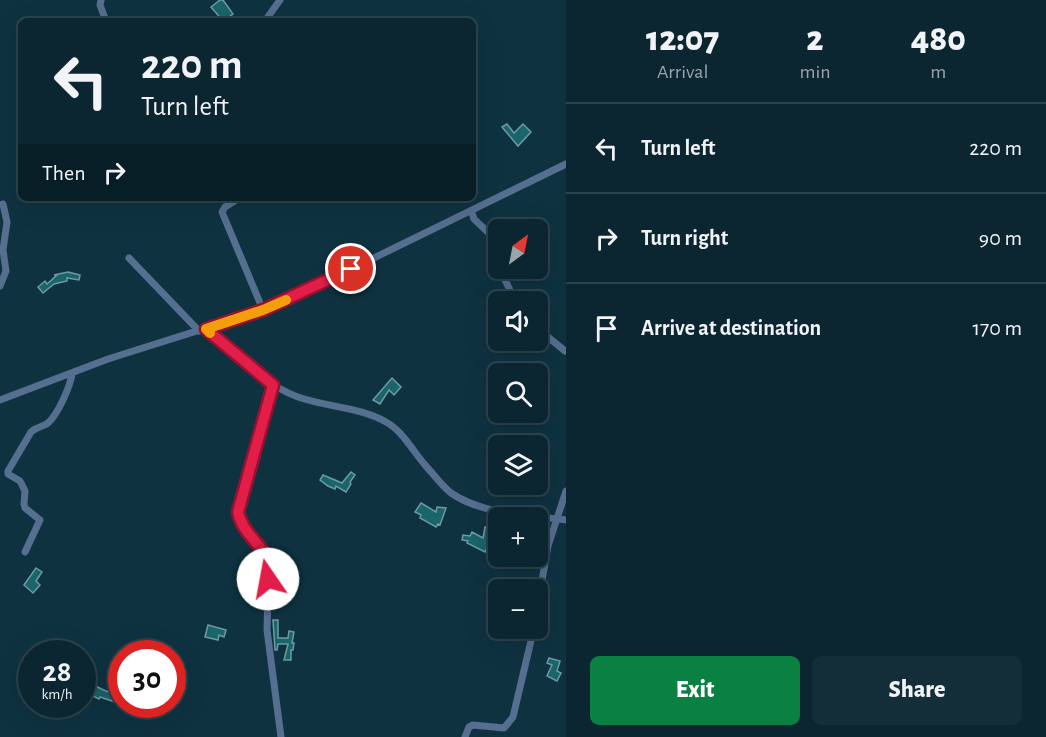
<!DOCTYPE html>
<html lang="en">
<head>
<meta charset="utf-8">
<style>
	:root { --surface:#0b2631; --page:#142e39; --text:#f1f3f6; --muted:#9aa5ab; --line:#2b434d; --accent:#0b8043 }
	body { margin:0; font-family:"Alegreya Sans",sans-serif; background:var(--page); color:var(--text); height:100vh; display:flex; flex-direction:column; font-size:22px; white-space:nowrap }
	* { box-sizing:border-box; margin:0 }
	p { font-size:20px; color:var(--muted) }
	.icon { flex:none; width:33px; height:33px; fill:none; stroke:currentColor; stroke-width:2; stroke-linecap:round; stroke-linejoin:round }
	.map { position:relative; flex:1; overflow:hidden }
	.details { display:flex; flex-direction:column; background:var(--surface); width:480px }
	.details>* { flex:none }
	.top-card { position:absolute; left:18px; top:18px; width:458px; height:183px; border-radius:9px; box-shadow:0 6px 24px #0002,0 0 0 2px var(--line); background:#0b2631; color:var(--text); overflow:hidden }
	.needle { width:39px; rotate:32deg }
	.fabs { position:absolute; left:488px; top:219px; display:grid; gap:12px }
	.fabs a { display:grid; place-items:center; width:60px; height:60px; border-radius:9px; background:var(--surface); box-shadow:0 6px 24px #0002,0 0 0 2px var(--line); font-size:30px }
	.speed { position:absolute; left:18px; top:640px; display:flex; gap:12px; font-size:30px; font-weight:700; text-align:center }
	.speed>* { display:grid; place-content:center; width:78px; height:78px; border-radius:50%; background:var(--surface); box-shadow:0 6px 24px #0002,0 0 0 2px var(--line); line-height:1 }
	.speed small { font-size:15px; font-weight:400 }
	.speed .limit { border:9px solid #d22; background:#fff; color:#111 }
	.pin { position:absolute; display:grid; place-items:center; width:51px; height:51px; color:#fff; margin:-26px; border:3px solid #fff; border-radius:50%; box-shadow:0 2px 6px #0007 }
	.me { position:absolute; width:66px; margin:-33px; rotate:348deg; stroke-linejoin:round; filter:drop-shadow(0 0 4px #0008) }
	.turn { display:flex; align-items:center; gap:21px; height:126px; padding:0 24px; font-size:27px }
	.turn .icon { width:78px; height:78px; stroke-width:2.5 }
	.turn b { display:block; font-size:42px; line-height:51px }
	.then { display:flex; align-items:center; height:57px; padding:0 24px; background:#0003; gap:12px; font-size:22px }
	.eta { display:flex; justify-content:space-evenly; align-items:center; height:102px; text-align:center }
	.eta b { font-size:36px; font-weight:800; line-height:42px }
	.action { display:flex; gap:12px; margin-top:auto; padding:12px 24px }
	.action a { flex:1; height:69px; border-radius:9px; background:var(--accent); color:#fff; font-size:24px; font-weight:800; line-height:69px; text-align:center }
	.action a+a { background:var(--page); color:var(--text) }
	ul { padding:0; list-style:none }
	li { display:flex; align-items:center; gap:18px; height:90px; padding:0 24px; border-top:2px solid var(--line) }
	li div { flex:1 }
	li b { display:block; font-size:22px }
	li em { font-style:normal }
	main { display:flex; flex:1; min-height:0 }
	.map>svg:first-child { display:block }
	.building { fill:#1a646c; stroke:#6e9a9f; stroke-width:1.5 }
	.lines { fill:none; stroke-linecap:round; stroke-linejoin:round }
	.minor { stroke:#566e8f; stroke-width:7 }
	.route-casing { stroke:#92132f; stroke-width:15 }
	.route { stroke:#e11d48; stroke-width:10 }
	.slow { stroke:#f59e0b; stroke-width:10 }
</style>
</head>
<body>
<main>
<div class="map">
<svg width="566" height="737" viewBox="0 0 566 737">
	<rect width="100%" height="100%" fill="#0f3241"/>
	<!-- building -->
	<path class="building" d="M 220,0 L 223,0 L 233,14 L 223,21 L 211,7 Z
		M 507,124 L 514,133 L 523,124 L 531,132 L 518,146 L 502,127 Z
		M 68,272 L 80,275 L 79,280 L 67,278 L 67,281 L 54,284 L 43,293 L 38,287 L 45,281 L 47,284 L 57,275 L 54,275 Z
		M 392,378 L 401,387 L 394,395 L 389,390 L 380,404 L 373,400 Z
		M 351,472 L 355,475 L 350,482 L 351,484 L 346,492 L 336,486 L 335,489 L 328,486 L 320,480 L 323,475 L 342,483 Z
		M 421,503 L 436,512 L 437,507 L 446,508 L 440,525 L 438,524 L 436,527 L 420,518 L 421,515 L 415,512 Z
		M 485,527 L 491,528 L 490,539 L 498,540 L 496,547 L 488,546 L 485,552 L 467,543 L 468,541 L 462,540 L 463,535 L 470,536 L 472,532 L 483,538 Z
		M 36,568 L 42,572 L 36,581 L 40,585 L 33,593 L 24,585 Z
		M 273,620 L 278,620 L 278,638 L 288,638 L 289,631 L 294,632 L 292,643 L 294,643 L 293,650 L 291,650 L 291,660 L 284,660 L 288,644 L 278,644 L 277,650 L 275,650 Z
		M 208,625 L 226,630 L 224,637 L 219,635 L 218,640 L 205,637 Z
		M 549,658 L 560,661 L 557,671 L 561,673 L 557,681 L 547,676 L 552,665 L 547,663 Z
		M 93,685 L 106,691 L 118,693 L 115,702 L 100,697 L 99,699 L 89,694 Z"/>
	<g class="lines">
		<!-- minor -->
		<path class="minor" d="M 101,0 L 100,5 L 106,21
			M 265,21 L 280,0
			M 239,198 L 225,207 L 222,212 L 263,310
			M 471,210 L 474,219 L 494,238 L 494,253 L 498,265
			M 129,258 L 199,331
			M 499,268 L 516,302
			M 0,286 L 6,271 L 3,250 L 7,222 L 3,204
			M 537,328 L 565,351
			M 206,329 C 233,352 264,385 298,397 C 326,407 360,407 386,422 C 403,431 413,452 426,466 C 434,475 442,486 451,493 C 483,515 529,515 566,520
			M 273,385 L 238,512 L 245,531 L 258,545 L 269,565 L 267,630 L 281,737
			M 0,400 L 108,359 L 263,310 L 333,278 L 566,164
			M 25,552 L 40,520 L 25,508 L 24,504 L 25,491 L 20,481 L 8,474 L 8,471 L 31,432 C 36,427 43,427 48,423 C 58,414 70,387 72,374
			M 537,609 L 548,546 L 566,491
			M 465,737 L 469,727 L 473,725 L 504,728 L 513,717 L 534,628"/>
	</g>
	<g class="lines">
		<defs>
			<path id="route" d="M 268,579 C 268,575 269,569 269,565 C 265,545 243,536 238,512 L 273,385 L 206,329 L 263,310 L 351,269"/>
		</defs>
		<!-- route casing -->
		<use href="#route" class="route-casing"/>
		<!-- route -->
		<use href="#route" class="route"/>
		<!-- slow -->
		<path class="slow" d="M 210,333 L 206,329 L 263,310 L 286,300"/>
	</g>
</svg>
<div class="fabs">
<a><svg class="needle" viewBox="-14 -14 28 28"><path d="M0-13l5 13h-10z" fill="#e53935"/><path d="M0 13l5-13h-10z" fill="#9aa5ab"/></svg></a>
<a><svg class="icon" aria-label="sound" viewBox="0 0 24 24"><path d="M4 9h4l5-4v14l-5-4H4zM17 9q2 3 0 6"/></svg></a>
<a><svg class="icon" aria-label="search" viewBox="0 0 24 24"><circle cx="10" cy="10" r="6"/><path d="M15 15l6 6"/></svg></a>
<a><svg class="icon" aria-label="layers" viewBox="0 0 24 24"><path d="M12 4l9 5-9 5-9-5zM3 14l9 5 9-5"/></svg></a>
<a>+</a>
<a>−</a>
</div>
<div class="speed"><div>28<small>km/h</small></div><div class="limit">30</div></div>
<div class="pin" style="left:351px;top:269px;background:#d93025"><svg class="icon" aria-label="arrive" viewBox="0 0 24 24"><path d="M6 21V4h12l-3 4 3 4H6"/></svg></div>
<svg class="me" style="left:268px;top:579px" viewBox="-20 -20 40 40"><circle r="19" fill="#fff"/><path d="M0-13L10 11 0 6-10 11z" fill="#e11d48"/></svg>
<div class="top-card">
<div class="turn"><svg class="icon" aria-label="left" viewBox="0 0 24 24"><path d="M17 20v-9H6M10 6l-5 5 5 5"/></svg><div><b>220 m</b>Turn left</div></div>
<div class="then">Then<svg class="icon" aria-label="right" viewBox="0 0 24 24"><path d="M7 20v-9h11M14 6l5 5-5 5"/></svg></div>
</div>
</div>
<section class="details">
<div class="eta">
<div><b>12:07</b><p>Arrival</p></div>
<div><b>2</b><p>min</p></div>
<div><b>480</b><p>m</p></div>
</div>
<ul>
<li><svg class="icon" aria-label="left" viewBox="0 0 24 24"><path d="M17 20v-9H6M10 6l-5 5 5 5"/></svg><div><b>Turn left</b></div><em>220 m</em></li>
<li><svg class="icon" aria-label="right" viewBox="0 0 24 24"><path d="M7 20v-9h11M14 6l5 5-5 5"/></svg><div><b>Turn right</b></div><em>90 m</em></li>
<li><svg class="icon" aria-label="arrive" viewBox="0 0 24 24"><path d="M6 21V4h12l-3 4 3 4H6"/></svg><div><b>Arrive at destination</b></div><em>170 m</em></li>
</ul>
<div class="action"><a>Exit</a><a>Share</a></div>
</section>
</main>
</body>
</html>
